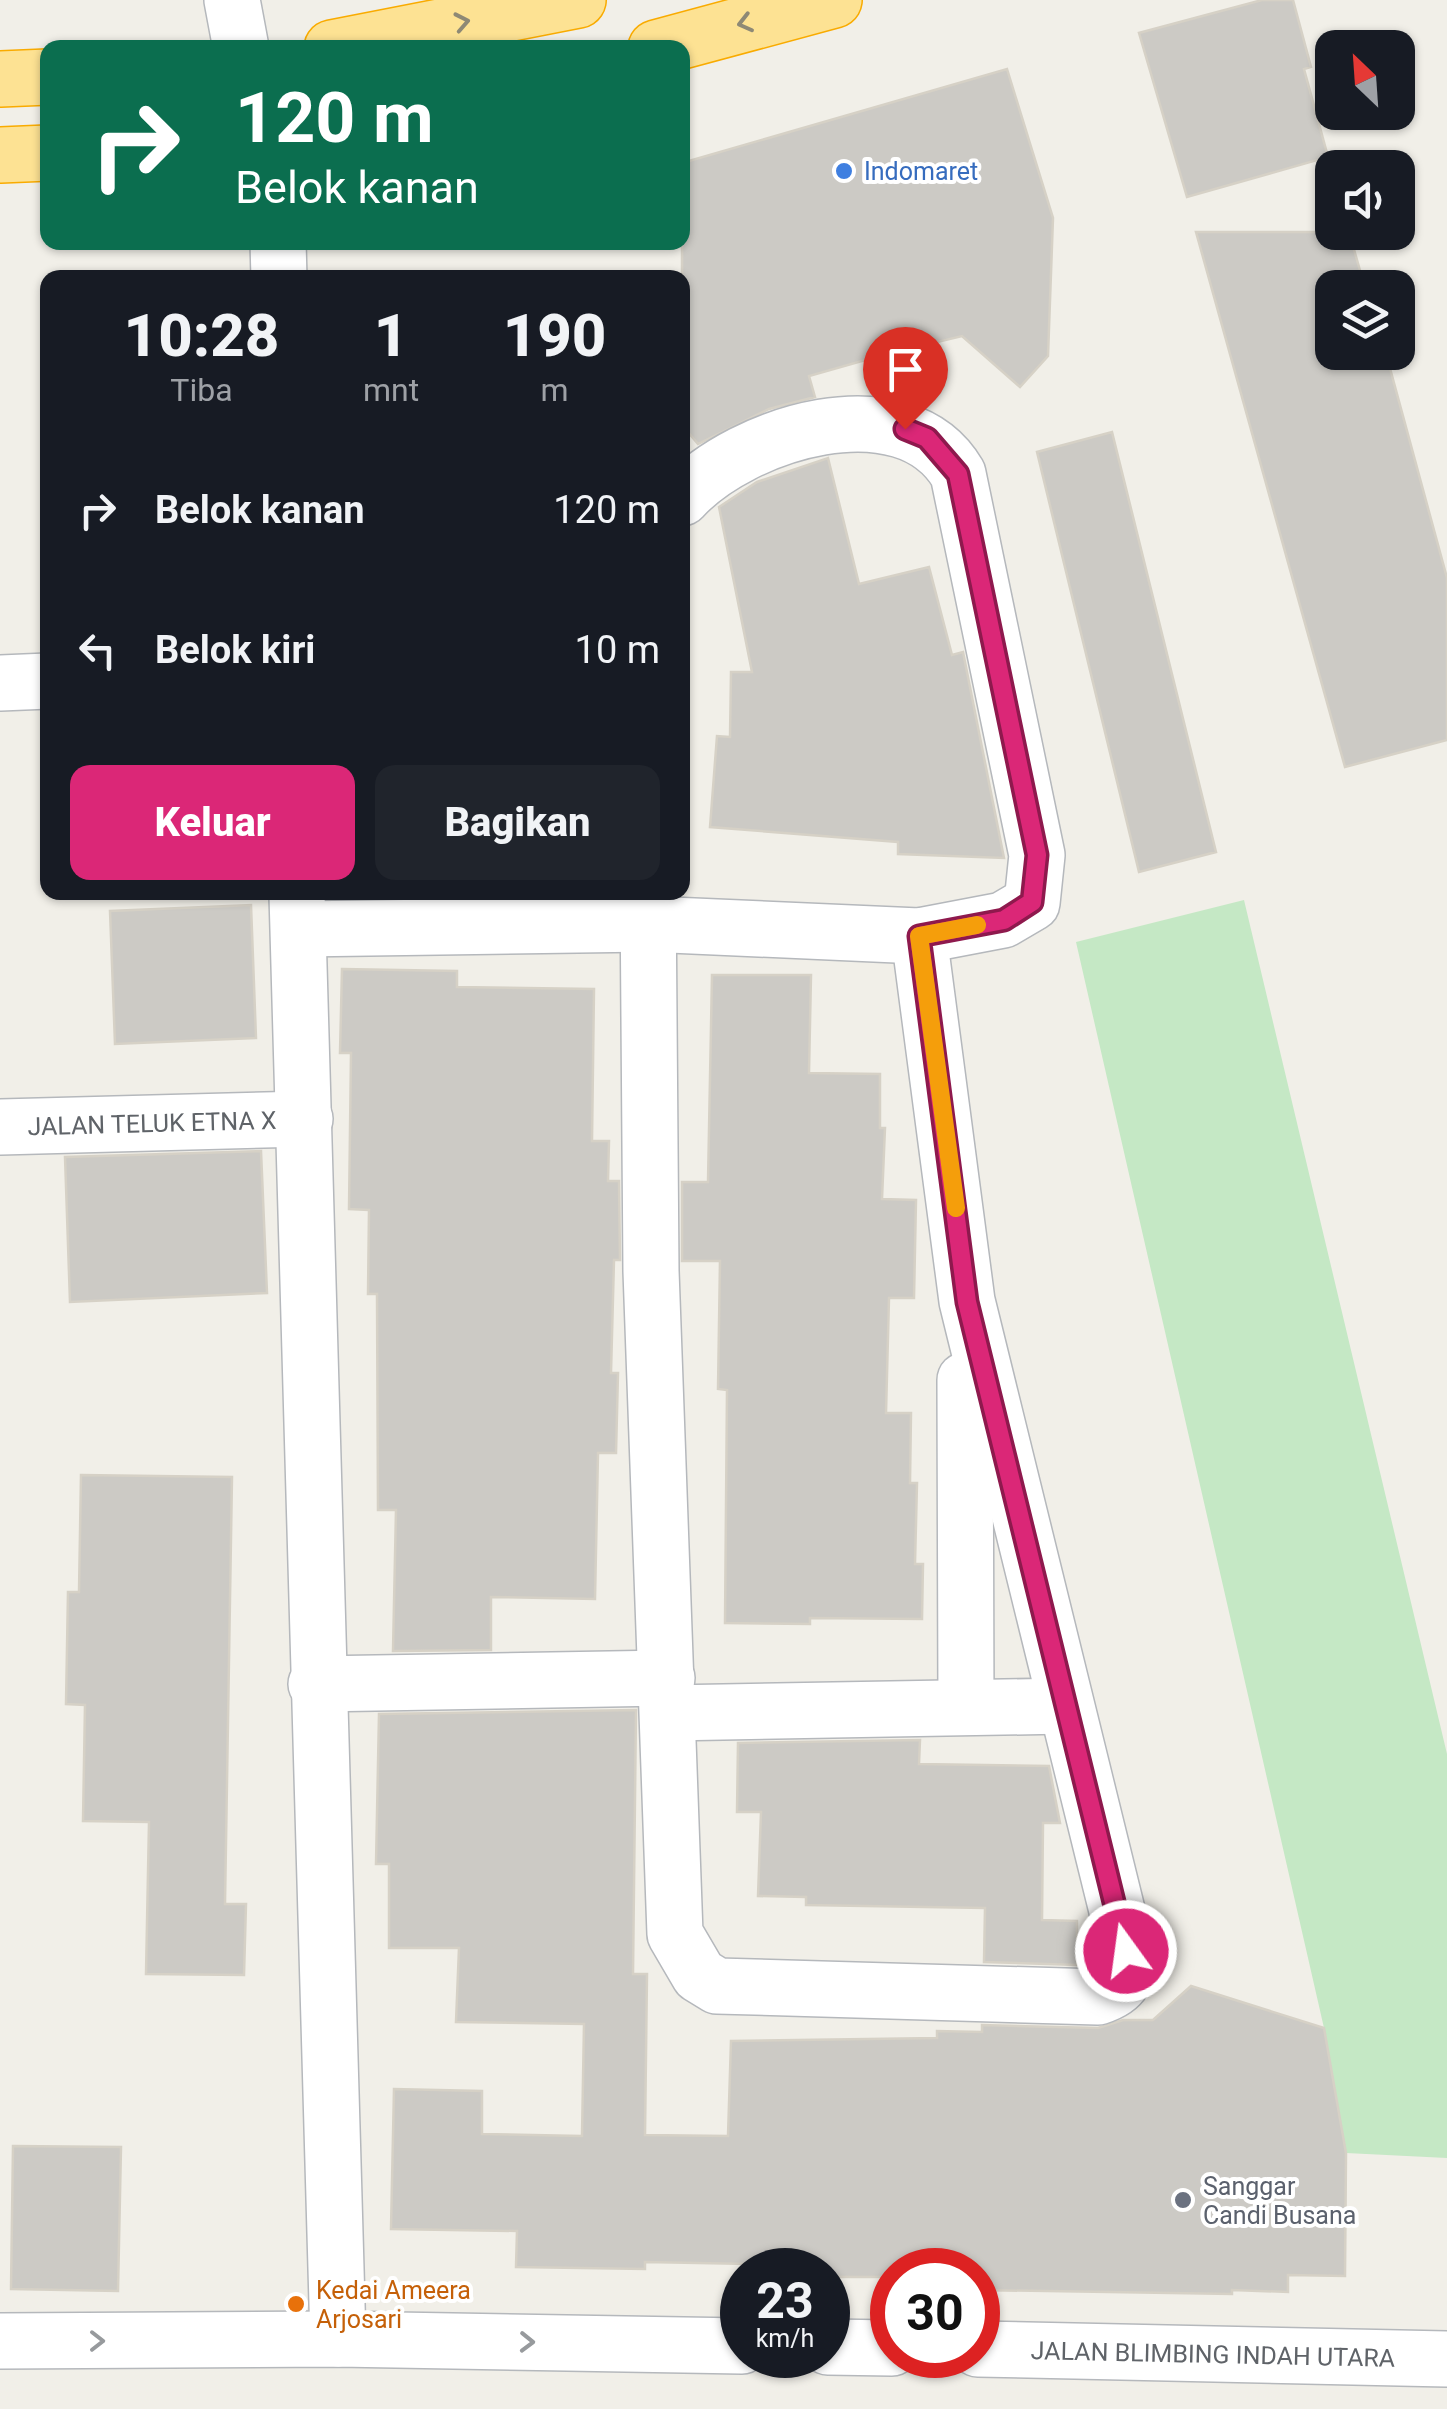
<!DOCTYPE html>
<html lang="id">
<head>
<meta charset="utf-8">
<style>
	:root { --surface:#171b24; --page:#20242c; --text:#f1f3f6; --muted:#9ea1a6; --accent:#db2777 }
	body { margin:0; font-family:Roboto,sans-serif; background:var(--page); color:var(--text); height:100vh; display:flex; flex-direction:column; font-size:38px; white-space:nowrap }
	* { box-sizing:border-box; margin:0 }
	p { font-size:32px; color:var(--muted) }
	.icon { flex:none; width:55px; height:55px; fill:none; stroke:currentColor; stroke-width:2; stroke-linecap:round; stroke-linejoin:round }
	.map { position:relative; flex:1; overflow:hidden }
	.side { position:absolute; left:40px; top:270px; width:650px; height:630px; display:flex; flex-direction:column; background:var(--surface); border-radius:20px; box-shadow:0 2px 8px #0004 }
	.side>* { flex:none }
	.top-card { position:absolute; left:40px; top:40px; width:650px; height:210px; border-radius:20px; box-shadow:0 2px 8px #0004; background:#0b6e4f; color:#fff; overflow:hidden }
	.needle { width:65px; rotate:335deg }
	.fabs { position:absolute; left:1315px; top:30px; display:grid; gap:20px }
	.fabs a { display:grid; place-items:center; width:100px; height:100px; border-radius:20px; background:var(--surface); box-shadow:0 2px 8px #0004; font-size:50px }
	.speed { position:absolute; left:720px; top:2248px; display:flex; gap:20px; font-size:50px; font-weight:700; text-align:center }
	.speed>* { display:grid; place-content:center; width:130px; height:130px; border-radius:50%; background:var(--surface); box-shadow:0 2px 8px #0004; line-height:1 }
	.speed small { font-size:25px; font-weight:400 }
	.speed .limit { border:15px solid #d22; background:#fff; color:#111 }
	.pin { position:absolute; display:grid; place-items:center; width:85px; height:85px; color:#fff; margin:-102px -42px; border-radius:50% 50% 50% 0; rotate:-45deg; box-shadow:0 0 10px #0007 }
	.pin .icon { rotate:45deg }
	.me { position:absolute; width:110px; margin:-55px; rotate:346deg; stroke-linejoin:round; filter:drop-shadow(0 0 8px #0008) }
	.turn { display:flex; align-items:center; gap:35px; height:210px; padding:0 30px; font-size:45px }
	.turn .icon { width:130px; height:130px; stroke-width:2.5 }
	.turn b { display:block; font-size:70px; line-height:85px }
	.eta { display:flex; justify-content:space-evenly; align-items:center; height:170px; text-align:center }
	.eta b { font-size:60px; font-weight:800; line-height:70px }
	.button { display:flex; gap:20px; margin-top:auto; padding:20px 30px }
	.button a { flex:1; height:115px; border-radius:20px; background:var(--accent); color:#fff; font-size:40px; font-weight:800; line-height:115px; text-align:center }
	.button a+a { background:var(--page); color:var(--text) }
	ul { padding:0; list-style:none }
	li { display:flex; align-items:center; gap:30px; height:140px; padding:0 30px }
	li div { flex:1 }
	li b { display:block; font-size:38px }
	li em { font-style:normal }
	.map>svg:first-child { display:block }
	.green { fill:#c5e8c5 }
	.building { fill:#cccac5; stroke:#d6d1c6; stroke-width:2.5 }
	.lines { fill:none; stroke-linecap:round; stroke-linejoin:round }
	.minor-casing { stroke:#b5b8bc; stroke-width:58 }
	.highway-casing { stroke:#f9ab00; stroke-width:58 }
	.minor { stroke:#fff; stroke-width:55 }
	.highway { stroke:#fde293; stroke-width:55 }
	.oneway { stroke:#8e8975 }
	.oneway2 { stroke:#979a9d }
	.route-casing { stroke:#8e194d; stroke-width:25 }
	.route { stroke:#db2777; stroke-width:18 }
	.slow { stroke:#f59e0b; stroke-width:18 }
	.shop-dot { fill:#3f7fe0; stroke:#fff; stroke-width:4 }
	.worship-dot { fill:#6b7280; stroke:#fff; stroke-width:4 }
	.food-dot { fill:#e8710a; stroke:#fff; stroke-width:4 }
	.labels { text-anchor:middle; stroke-width:8; stroke-linejoin:round; paint-order:stroke }
	.shop-label { font-size:25px; fill:#366cbe; stroke:#fff; text-anchor:start }
	.street-label { font-size:25px; fill:#5f6368; stroke:#fff }
	.worship-label { font-size:25px; fill:#5b616d; stroke:#fff; text-anchor:start }
	.food-label { font-size:25px; fill:#c56008; stroke:#fff; text-anchor:start }
</style>
</head>
<body>
<div class="map">
<svg width="1447" height="2409" viewBox="0 0 1447 2409">
	<rect width="100%" height="100%" fill="#f1efe8"/>
	<!-- green -->
	<path class="green" d="M 1244,900 L 1447,1754 L 1447,2158 L 1346,2153 L 1324,2028 L 1076,942 Z"/>
	<!-- building -->
	<path class="building" d="M 1262,0 L 1293,0 L 1311,67 L 1304,69 L 1328,157 L 1187,197 L 1139,33 Z
		M 1007,69 L 1053,218 L 1048,356 L 1020,387 L 962,336 L 883,355 L 809,376 L 815,397 L 769,409 L 698,444 L 682,425 L 682,163 Z
		M 1196,232 L 1349,232 L 1365,288 L 1332,288 L 1332,352 L 1383,352 L 1388,361 L 1447,578 L 1447,740 L 1345,767 Z
		M 1112,432 L 1216,852 L 1139,872 L 1037,452 Z
		M 828,458 L 859,584 L 929,567 L 952,655 L 963,652 L 1004,858 L 898,854 L 898,842 L 710,827 L 717,736 L 730,737 L 731,672 L 752,672 L 719,507 L 757,482 Z
		M 251,905 L 256,1038 L 115,1044 L 110,911 Z
		M 342,969 L 457,971 L 457,987 L 594,989 L 592,1141 L 609,1141 L 608,1181 L 619,1181 L 620,1260 L 614,1260 L 611,1373 L 618,1373 L 616,1453 L 598,1453 L 595,1599 L 491,1597 L 491,1650 L 393,1651 L 396,1510 L 378,1510 L 377,1294 L 368,1294 L 369,1210 L 349,1209 L 351,1053 L 340,1053 Z
		M 712,975 L 811,975 L 809,1073 L 880,1074 L 880,1128 L 885,1128 L 882,1199 L 916,1200 L 914,1298 L 889,1298 L 886,1413 L 911,1413 L 910,1483 L 917,1483 L 915,1564 L 923,1564 L 922,1619 L 810,1618 L 810,1624 L 725,1623 L 727,1390 L 718,1389 L 720,1261 L 682,1261 L 682,1182 L 708,1182 Z
		M 261,1151 L 267,1293 L 70,1302 L 65,1157 Z
		M 81,1475 L 232,1477 L 225,1904 L 246,1904 L 244,1975 L 146,1974 L 149,1822 L 83,1821 L 85,1705 L 66,1704 L 68,1592 L 79,1592 Z
		M 636,1710 L 633,1974 L 647,1974 L 645,2135 L 728,2136 L 731,2041 L 937,2038 L 937,2031 L 982,2032 L 982,2025 L 1098,2028 L 1123,2020 L 1153,2020 L 1191,1986 L 1324,2028 L 1346,2153 L 1345,2276 L 1288,2275 L 1288,2292 L 1232,2290 L 1232,2294 L 978,2290 L 978,2270 L 892,2270 L 892,2277 L 828,2277 L 828,2270 L 797,2270 L 797,2265 L 645,2262 L 645,2269 L 516,2267 L 517,2231 L 391,2229 L 394,2089 L 482,2091 L 482,2134 L 582,2136 L 584,2024 L 456,2022 L 459,1948 L 389,1948 L 389,1864 L 376,1864 L 379,1714 Z
		M 920,1740 L 919,1764 L 1049,1766 L 1060,1823 L 1043,1823 L 1042,1920 L 1077,1921 L 1077,1965 L 984,1962 L 985,1908 L 806,1905 L 806,1897 L 758,1896 L 761,1812 L 737,1812 L 738,1743 Z
		M 13,2146 L 121,2147 L 118,2291 L 11,2289 Z"/>
	<g class="lines">
		<defs>
			<g id="minor">
				<path d="M 232,0 L 241,48"/>
				<path d="M 278,242 L 279,278"/>
				<path d="M 0,683 L 48,681"/>
				<path d="M 648,892 L 651,1271 L 675,1934 L 699,1975 L 717,1986 L 1098,1997 C 1123,1989 1130,1977 1127,1951 L 967,1301 L 919,936"/>
				<path d="M 297,895 L 338,2339"/>
				<path d="M 299,929 L 648,924 L 919,936 L 1003,920 L 1032,903 L 1037,855 L 958,474 C 904,382 741,433 682,498"/>
				<path id="s1" d="M 0,1127 L 305,1119"/>
				<path d="M 965,1380 L 966,1707"/>
				<path d="M 316,1684 L 667,1678"/>
				<path d="M 668,1713 L 1066,1706"/>
				<path d="M 0,2341 L 338,2339 L 742,2346"/>
				<path d="M 828,2347 L 892,2348"/>
				<path id="s2" d="M 978,2349 L 1447,2359"/>
			</g>
			<path id="highway" d="M 332,48 L 578,0
				M 656,48 L 834,0
				M 0,79 L 48,77
				M 0,155 L 48,153"/>
		</defs>
		<!-- minor casing -->
		<use href="#minor" class="minor-casing"/>
		<!-- highway casing -->
		<use href="#highway" class="highway-casing"/>
		<!-- minor -->
		<use href="#minor" class="minor"/>
		<!-- highway -->
		<use href="#highway" class="highway"/>
	</g>
	<!-- one-way arrows -->
	<defs><path id="oneway-chevron" d="M-2-3.5L2.5 0L-2 3.5" fill="none" stroke-width="1.6" stroke-linecap="round" stroke-linejoin="round" transform="scale(2.5)"/></defs>
	<g class="oneway">
		<use href="#oneway-chevron" transform="translate(462 22) rotate(-11)"/>
		<use href="#oneway-chevron" transform="translate(745 23) rotate(166)"/>
	</g>
	<g class="oneway2">
		<use href="#oneway-chevron" transform="translate(97 2341)"/>
		<use href="#oneway-chevron" transform="translate(527 2342) rotate(1)"/>
	</g>
	<g class="lines">
		<defs>
			<path id="route" d="M 905,429 L 927,438 L 958,474 L 1037,855 L 1032,902 L 1004,920 L 919,936 L 967,1302 L 1126,1951"/>
		</defs>
		<!-- route casing -->
		<use href="#route" class="route-casing"/>
		<!-- route -->
		<use href="#route" class="route"/>
		<!-- slow -->
		<path class="slow" d="M 956,1208 L 919,936 L 977,925"/>
	</g>
	<!-- markers -->
	<circle class="shop-dot" cx="844" cy="171" r="10"/>
	<circle class="worship-dot" cx="1183" cy="2200" r="10"/>
	<circle class="food-dot" cx="296" cy="2304" r="10"/>
	<g class="labels">
		<!-- shop labels -->
		<g class="shop-label">
			<text x="864" y="180">Indomaret</text>
		</g>
		<!-- street labels -->
		<g class="street-label">
			<text dy="9" stroke="none"><textPath href="#s1" startOffset="152">JALAN TELUK ETNA X</textPath></text>
			<text dy="9" stroke="none"><textPath href="#s2" startOffset="235">JALAN BLIMBING INDAH UTARA</textPath></text>
		</g>
		<!-- worship labels -->
		<g class="worship-label">
			<text x="1203" y="2195">Sanggar<tspan x="1203" dy="29">Candi Busana</tspan></text>
		</g>
		<!-- food labels -->
		<g class="food-label">
			<text x="316" y="2299">Kedai Ameera<tspan x="316" dy="29">Arjosari</tspan></text>
		</g>
	</g>
</svg>
<div class="fabs">
<a><svg class="needle" viewBox="-14 -14 28 28"><path d="M0-13l5 13h-10z" fill="#e53935"/><path d="M0 13l5-13h-10z" fill="#9ea1a6"/></svg></a>
<a><svg class="icon" aria-label="sound" viewBox="0 0 24 24"><path d="M4 9h4l5-4v14l-5-4H4zM17 9q2 3 0 6"/></svg></a>
<a><svg class="icon" aria-label="layers" viewBox="0 0 24 24"><path d="M12 4l9 5-9 5-9-5zM3 14l9 5 9-5"/></svg></a>
</div>
<div class="speed"><div>23<small>km/h</small></div><div class="limit">30</div></div>
<div class="pin" style="left:905px;top:429px;background:#d93025"><svg class="icon" aria-label="arrive" viewBox="0 0 24 24"><path d="M6 21V4h12l-3 4 3 4H6"/></svg></div>
<svg class="me" style="left:1126px;top:1951px" viewBox="-20 -20 40 40"><circle r="17" fill="#db2777" stroke="#fff" stroke-width="3"/><path d="M0-11L8 9 0 5-8 9z" fill="#fff"/></svg>
<div class="top-card">
<div class="turn"><svg class="icon" aria-label="right" viewBox="0 0 24 24"><path d="M7 20v-9h11M14 6l5 5-5 5"/></svg><div><b>120 m</b>Belok kanan</div></div>
</div>
<section class="side">
<div class="eta">
<div><b>10:28</b><p>Tiba</p></div>
<div><b>1</b><p>mnt</p></div>
<div><b>190</b><p>m</p></div>
</div>
<ul>
<li><svg class="icon" aria-label="right" viewBox="0 0 24 24"><path d="M7 20v-9h11M14 6l5 5-5 5"/></svg><div><b>Belok kanan</b></div><em>120 m</em></li>
<li><svg class="icon" aria-label="left" viewBox="0 0 24 24"><path d="M17 20v-9H6M10 6l-5 5 5 5"/></svg><div><b>Belok kiri</b></div><em>10 m</em></li>
</ul>
<div class="button"><a>Keluar</a><a>Bagikan</a></div>
</section>
</div>
</body>
</html>
